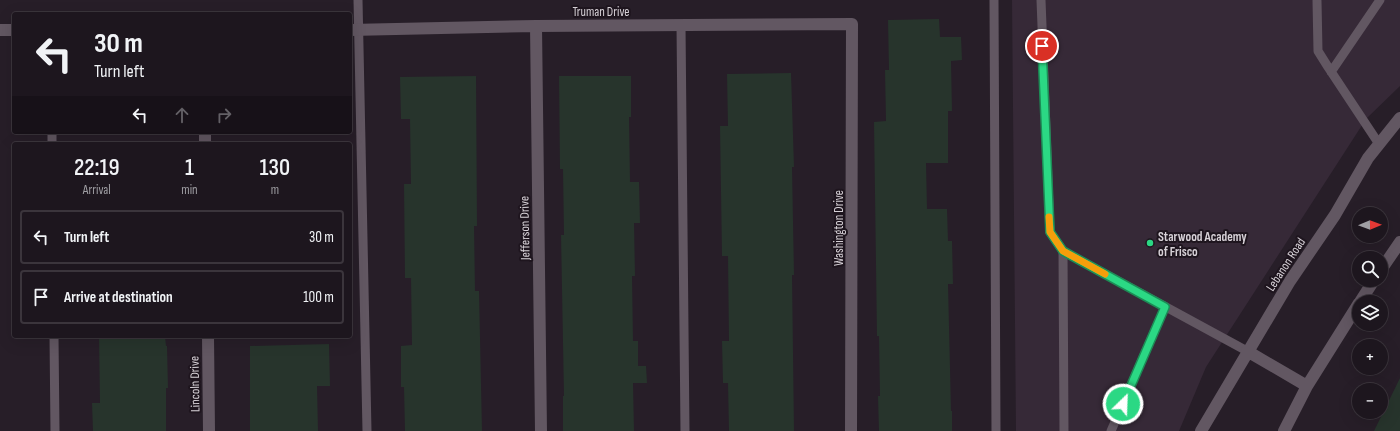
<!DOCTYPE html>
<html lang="en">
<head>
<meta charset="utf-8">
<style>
	:root { --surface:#1d161e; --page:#2a232b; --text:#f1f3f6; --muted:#a09fa4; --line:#3b353c }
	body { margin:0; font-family:"Sofia Sans Condensed",sans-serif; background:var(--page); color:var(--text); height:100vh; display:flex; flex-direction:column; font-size:15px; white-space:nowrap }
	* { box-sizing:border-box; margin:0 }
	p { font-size:13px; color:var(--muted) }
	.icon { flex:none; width:22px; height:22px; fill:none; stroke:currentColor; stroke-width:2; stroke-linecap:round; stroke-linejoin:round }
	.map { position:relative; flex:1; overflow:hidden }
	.sheet { position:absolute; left:12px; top:142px; width:340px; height:196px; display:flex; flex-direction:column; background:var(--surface); border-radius:4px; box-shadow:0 4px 16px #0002,0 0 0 1px var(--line) }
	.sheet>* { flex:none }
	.guide { position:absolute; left:12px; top:12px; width:340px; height:122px; border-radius:4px; box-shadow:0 4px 16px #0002,0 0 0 1px var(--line); background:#1d161e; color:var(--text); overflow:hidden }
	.needle { width:26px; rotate:89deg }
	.tools { position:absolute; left:1352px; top:207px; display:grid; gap:8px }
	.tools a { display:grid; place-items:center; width:36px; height:36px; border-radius:50%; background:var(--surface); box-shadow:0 4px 16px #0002,0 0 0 1px var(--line); font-size:20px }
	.pin { position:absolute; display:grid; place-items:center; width:34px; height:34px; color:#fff; margin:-17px; border:2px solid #fff; border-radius:50%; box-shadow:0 1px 4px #0007 }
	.me { position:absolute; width:44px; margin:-22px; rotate:24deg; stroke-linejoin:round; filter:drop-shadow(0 0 3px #0008) }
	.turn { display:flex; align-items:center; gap:14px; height:84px; padding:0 16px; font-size:18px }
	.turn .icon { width:52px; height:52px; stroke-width:2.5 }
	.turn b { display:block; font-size:28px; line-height:34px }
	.lanes { display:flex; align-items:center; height:38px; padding:0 16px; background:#0003; justify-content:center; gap:20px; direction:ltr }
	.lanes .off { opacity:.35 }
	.eta { display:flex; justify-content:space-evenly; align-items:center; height:68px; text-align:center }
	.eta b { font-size:24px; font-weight:600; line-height:28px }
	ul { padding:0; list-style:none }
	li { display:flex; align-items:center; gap:12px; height:54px; margin:0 8px 6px; padding:0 8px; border:2px solid var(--line); border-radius:4px }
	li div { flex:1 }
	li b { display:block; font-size:15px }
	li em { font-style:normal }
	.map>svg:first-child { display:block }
	.built { fill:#362937 }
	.building { fill:#27342c }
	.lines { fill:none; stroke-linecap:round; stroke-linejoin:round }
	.lane { stroke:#625762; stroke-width:9 }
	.street { stroke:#625762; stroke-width:12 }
	.secondary { stroke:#625762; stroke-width:12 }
	.route-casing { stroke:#1c8c56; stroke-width:10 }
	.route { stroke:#2bd884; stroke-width:7 }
	.slow { stroke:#f59e0b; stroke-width:7 }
	.poi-dot { fill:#2bd884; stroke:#1e151e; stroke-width:1.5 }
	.labels { text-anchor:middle; stroke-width:4; stroke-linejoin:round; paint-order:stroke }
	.street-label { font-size:13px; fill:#d7d1d7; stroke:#1e151e }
	.poi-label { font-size:13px; font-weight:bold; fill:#d7d1d7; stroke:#1e151e; text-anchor:start }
</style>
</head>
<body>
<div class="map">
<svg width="1400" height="431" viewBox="0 0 1400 431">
	<rect width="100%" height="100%" fill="#271e28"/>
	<!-- built -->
	<path class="built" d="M 1012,0 L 1400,0 L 1400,86 L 1366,119 L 1206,367 L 1179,431 L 1016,431 Z"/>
	<!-- building -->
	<path class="building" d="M 939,19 L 940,37 L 961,37 L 962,60 L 951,61 L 952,111 L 948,111 L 948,163 L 926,163 L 927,209 L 947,209 L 948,241 L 952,241 L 953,284 L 948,284 L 951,411 L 952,411 L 952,431 L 879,431 L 878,396 L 880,396 L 879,336 L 877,336 L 874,122 L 886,121 L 885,70 L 889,70 L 888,20 Z
		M 791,73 L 794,167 L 792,167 L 794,275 L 792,275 L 794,431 L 729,431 L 728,383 L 723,383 L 722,341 L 729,341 L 728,256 L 722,256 L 720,126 L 728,126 L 727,74 Z
		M 476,76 L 477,226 L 474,226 L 475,291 L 479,291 L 482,431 L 405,431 L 404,387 L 401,387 L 401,346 L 412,345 L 411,278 L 405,278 L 404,184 L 411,184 L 410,119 L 401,119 L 400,77 Z
		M 559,76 L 631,76 L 631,117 L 629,117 L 630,182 L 639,182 L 640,223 L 634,223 L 635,276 L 632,276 L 633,341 L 638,341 L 638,366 L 646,366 L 647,383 L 633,383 L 634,431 L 563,431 L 563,396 L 564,396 L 561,235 L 564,235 L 563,169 L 560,169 Z
		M 99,336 L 165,336 L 166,346 L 167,346 L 168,388 L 166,388 L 166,431 L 93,431 L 92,403 L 100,403 Z
		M 329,344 L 330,386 L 317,386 L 318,431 L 250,431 L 250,346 Z
		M 1400,378 L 1400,431 L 1374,431 Z"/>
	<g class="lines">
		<!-- lane -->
		<path class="lane" d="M 358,0 L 367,431
			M 994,0 L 996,431
			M 1041,0 L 1050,232 L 1063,251 L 1247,351
			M 1317,1 L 1318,51 L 1328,67 L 1379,144
			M 681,25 L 685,431
			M 1331,72 L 1380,0
			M 52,132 L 52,144
			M 1063,251 L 1064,431
			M 54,336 L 55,431
			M 1111,431 L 1165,307"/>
		<!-- street -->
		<path class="street" d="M 536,26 L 541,431
			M 0,30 L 14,30
			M 350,30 L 536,26 L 852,24 L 851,431
			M 205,132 L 205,144
			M 208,336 L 209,431"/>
		<!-- secondary -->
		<path class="secondary" d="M 1381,270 L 1400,242
			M 1360,302 L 1374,280
			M 1247,351 L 1307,386
			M 1201,431 L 1290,281 L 1335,215 L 1368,158 L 1400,118
			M 1284,431 L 1307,386 L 1359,303"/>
	</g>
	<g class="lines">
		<defs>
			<path id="route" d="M 1042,46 L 1050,232 L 1063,251 L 1165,307 L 1123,404"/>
		</defs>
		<!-- route casing -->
		<use href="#route" class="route-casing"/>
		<!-- route -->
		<use href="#route" class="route"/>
		<!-- slow -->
		<path class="slow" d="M 1049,217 L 1050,232 L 1063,251 L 1105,274"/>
	</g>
	<!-- markers -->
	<circle class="poi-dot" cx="1150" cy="243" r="4"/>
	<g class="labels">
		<!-- street labels -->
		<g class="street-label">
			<text x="601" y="16">Truman Drive</text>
			<text transform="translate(524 228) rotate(-91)" y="5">Jefferson Drive</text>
			<text transform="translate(838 228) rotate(-90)" y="5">Washington Drive</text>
			<text transform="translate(1285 264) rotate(-57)" y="5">Lebanon Road</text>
			<text transform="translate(194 384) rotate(-91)" y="5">Lincoln Drive</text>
		</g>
		<!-- poi labels -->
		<g class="poi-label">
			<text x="1158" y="241">Starwood Academy<tspan x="1158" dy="15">of Frisco</tspan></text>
		</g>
	</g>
</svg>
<div class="tools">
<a><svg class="needle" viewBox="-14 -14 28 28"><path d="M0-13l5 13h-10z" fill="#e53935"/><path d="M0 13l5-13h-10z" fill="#a09fa4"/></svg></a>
<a><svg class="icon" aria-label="search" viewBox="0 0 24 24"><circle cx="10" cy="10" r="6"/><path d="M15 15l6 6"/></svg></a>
<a><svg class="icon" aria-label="layers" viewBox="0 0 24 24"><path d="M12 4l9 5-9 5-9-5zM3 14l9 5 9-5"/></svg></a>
<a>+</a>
<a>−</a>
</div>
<div class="pin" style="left:1042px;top:46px;background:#d93025"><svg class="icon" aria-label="arrive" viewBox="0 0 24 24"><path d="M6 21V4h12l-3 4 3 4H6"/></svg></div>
<svg class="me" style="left:1123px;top:404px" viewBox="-20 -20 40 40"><circle r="17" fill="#2bd884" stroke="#fff" stroke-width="3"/><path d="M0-11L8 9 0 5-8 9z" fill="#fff"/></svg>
<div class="guide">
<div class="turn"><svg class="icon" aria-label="left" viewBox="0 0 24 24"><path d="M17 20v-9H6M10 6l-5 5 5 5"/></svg><div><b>30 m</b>Turn left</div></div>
<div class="lanes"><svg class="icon" aria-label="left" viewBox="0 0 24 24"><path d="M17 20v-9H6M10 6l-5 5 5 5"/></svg><svg class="icon off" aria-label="ahead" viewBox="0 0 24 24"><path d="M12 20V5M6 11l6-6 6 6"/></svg><svg class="icon off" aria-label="right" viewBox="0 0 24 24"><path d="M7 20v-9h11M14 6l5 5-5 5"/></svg></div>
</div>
<section class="sheet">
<div class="eta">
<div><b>22:19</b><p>Arrival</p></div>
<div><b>1</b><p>min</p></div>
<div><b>130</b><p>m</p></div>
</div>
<ul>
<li><svg class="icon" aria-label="left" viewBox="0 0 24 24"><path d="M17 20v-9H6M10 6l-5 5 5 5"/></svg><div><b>Turn left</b></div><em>30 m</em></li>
<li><svg class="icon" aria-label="arrive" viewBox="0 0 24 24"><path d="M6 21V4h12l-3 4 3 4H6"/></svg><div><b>Arrive at destination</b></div><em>100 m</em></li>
</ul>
</section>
</div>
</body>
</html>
